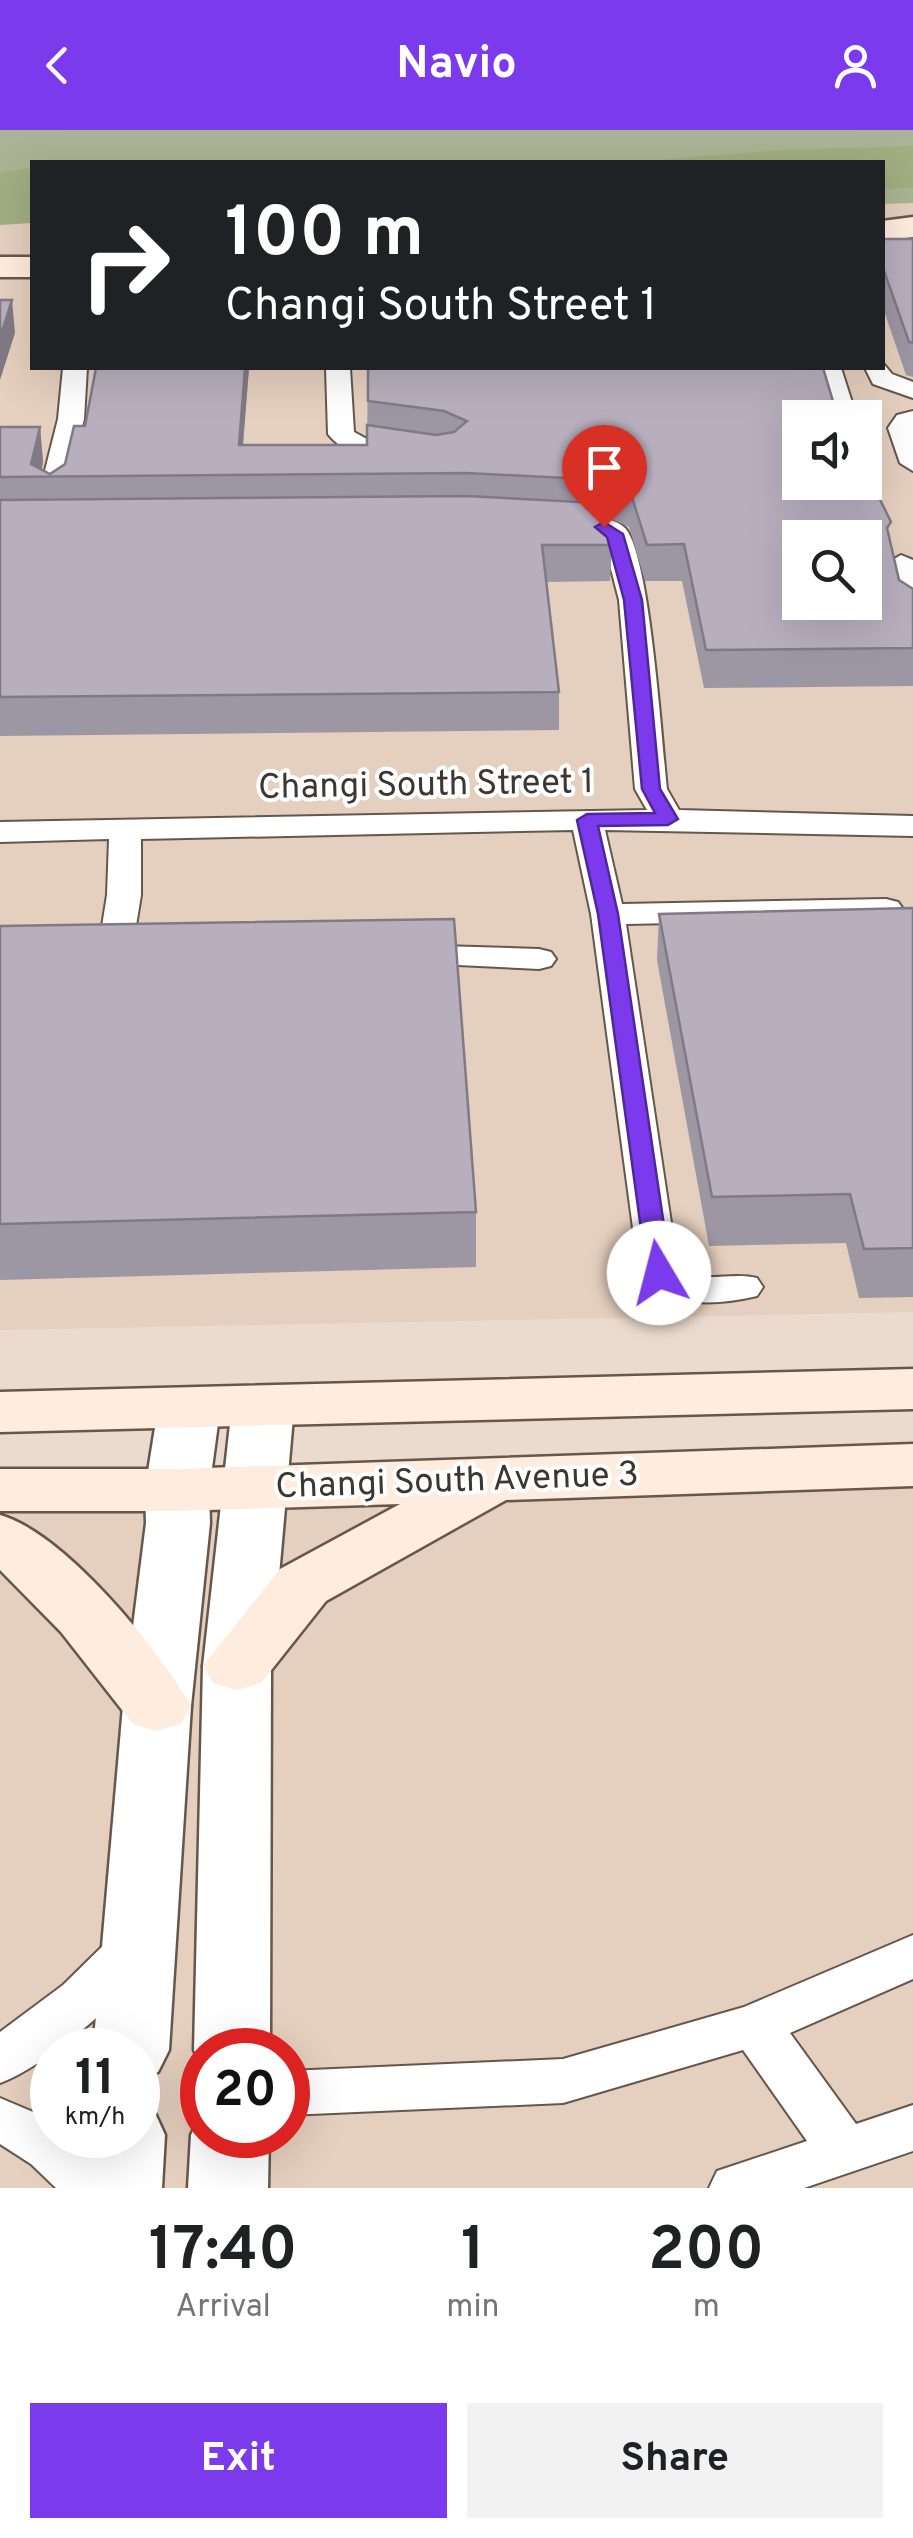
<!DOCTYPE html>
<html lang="en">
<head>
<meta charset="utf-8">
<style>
	:root { --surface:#fff; --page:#f2f2f2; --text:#202124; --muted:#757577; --accent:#7c3aed }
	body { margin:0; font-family:Overpass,sans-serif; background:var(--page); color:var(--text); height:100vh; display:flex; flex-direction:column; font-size:38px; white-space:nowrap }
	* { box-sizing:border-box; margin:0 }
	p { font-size:32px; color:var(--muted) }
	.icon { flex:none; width:55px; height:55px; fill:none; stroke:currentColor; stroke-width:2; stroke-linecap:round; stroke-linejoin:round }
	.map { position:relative; height:2058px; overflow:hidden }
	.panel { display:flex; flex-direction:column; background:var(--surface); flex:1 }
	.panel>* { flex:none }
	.guide { position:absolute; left:30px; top:30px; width:855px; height:210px; border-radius:0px; box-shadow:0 10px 40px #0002; background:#202124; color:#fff; overflow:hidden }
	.fabs { position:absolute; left:782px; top:270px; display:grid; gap:20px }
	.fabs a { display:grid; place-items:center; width:100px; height:100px; border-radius:0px; background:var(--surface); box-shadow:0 10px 40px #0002; font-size:50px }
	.speed { position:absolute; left:30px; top:1898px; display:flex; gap:20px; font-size:50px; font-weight:700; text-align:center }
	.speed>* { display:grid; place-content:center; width:130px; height:130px; border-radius:50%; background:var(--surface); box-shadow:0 10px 40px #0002; line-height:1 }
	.speed small { font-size:25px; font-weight:400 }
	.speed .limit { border:15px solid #d22; background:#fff; color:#111 }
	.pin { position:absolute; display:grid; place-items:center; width:85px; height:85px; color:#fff; margin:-102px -42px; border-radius:50% 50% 50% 0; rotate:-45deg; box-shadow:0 0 10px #0007 }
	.pin .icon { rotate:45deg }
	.me { position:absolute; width:110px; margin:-55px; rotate:352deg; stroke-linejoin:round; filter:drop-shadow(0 0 8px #0008) }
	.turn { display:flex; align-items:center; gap:35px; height:210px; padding:0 30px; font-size:45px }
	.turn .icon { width:130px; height:130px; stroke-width:2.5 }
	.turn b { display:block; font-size:70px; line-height:85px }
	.eta { display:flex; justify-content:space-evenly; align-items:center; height:170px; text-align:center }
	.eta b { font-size:60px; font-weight:700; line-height:70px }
	.action { display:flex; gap:20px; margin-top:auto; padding:20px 30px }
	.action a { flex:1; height:115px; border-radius:0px; background:var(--accent); color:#fff; font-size:40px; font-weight:700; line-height:115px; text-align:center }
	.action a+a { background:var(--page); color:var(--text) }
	header { display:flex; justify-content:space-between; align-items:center; height:130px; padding:0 30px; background:var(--accent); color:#fff; font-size:45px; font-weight:700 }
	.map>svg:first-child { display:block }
	.built { fill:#e5cfbe; fill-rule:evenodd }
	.green { fill:#aab494 }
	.forest { fill:#a0ae81 }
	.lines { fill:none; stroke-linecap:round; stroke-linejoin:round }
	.lane-casing { stroke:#65574c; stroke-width:4 }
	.street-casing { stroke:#65574c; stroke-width:5 }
	.secondary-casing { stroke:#65574c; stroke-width:5 }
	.lane { fill:#fff; fill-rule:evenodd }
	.street { fill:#fff; fill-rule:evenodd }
	.secondary { fill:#feecde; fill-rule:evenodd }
	.wall { fill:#9d96a3 }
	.shaded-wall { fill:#807a85 }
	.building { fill:#b7aebe; stroke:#807a85; stroke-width:2.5; fill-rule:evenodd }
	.route { fill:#7c3aed; stroke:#51269a; stroke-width:2.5 }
	.labels { text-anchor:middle; stroke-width:8; stroke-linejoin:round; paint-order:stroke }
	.street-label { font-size:35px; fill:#3d3732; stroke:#fff }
</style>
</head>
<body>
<header><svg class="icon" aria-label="back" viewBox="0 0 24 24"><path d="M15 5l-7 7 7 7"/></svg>Navio<svg class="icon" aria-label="person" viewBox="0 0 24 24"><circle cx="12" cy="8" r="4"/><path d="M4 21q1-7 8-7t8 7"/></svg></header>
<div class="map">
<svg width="913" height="2058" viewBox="0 0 913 2058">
	<rect width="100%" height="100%" fill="#ebdbcf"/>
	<!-- built -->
	<path class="built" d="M 913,73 L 913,1182 L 0,1200 L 0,91 L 32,90 L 32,238 L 882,238 L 883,74 ZM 800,288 L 865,288 L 865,352 L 800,352 ZM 800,408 L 865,408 L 865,472 L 800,472 Z
		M 913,1358 L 913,2058 L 0,2058 L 0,1379 ZM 52,1920 L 138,1920 L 138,2005 L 52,2005 ZM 202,1920 L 288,1920 L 288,2005 L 202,2005 Z"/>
	<!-- green -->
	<path class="green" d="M 0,0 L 913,0 L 913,73 L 883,74 L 882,32 L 32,32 L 32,90 L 0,91 Z"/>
	<!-- forest -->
	<path class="forest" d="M 913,16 L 913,58 L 883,59 L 882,32 L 627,32 L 785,20 Z
		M 32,38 L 32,93 L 0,95 L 0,42 Z"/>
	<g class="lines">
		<defs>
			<path id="lane" d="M 882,232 L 892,244 L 913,252 L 913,268 L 873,254 L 865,238 L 882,238 Z
				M 63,238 L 87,238 L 84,289 L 64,368 L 51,376 L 38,368 L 58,289 Z
				M 326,238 L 350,238 L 354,302 L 376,314 L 412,320 L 416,325 L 412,330 C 385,337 346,327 328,304 Z
				M 817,238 L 841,238 L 857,288 L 832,288 Z
				M 913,281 L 913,341 L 900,333 L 888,298 L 897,285 Z
				M 557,385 C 577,387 610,383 625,398 C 650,424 662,615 667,659 L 679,680 L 913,686 L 913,706 L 605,700 L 622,774 L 886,769 L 898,772 L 903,779 L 898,786 L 886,789 L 626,794 L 678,1139 C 702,1155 730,1141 757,1148 L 763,1157 L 757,1166 C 719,1175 664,1180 639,1143 L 591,784 L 573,700 L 141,709 L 141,765 L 132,821 L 127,828 L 103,828 L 98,821 L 107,765 L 109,709 L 0,712 L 0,692 L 647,680 L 635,659 L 619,470 L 603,408 L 548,399 L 544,393 L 548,387 Z
				M 901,425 L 913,430 L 913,494 L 903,491 L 899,485 L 887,433 Z
				M 407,815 L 539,819 L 551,822 L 556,829 L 551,836 L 539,839 L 395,832 L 390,825 L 395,818 Z
				M 135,1796 L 153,1802 L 160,1816 C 139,1858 44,1938 0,1953 L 0,1902 L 63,1855 L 117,1802 Z
				M 913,1805 L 913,1849 L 790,1903 L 856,1994 L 913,1975 L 913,2021 L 804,2058 L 709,2058 L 717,2041 L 807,2011 L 743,1920 L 563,1973 L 288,1985 L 288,1941 L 563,1929 L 744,1877 Z
				M 0,1968 L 52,1990 L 52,2005 L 73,2005 L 110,2041 L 118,2058 L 56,2058 L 31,2034 L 0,2014 Z"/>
			<path id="street" d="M 263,1256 L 285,1262 L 294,1276 L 271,1536 L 270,1920 L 202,1920 L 202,1938 L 194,1920 L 203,1536 L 232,1276 L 241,1262 Z
				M 189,1259 L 211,1265 L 220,1279 L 209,1360 L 210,1393 L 191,1576 L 169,1920 L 158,1942 L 138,1949 L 138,1920 L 93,1920 L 123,1576 L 146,1393 L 145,1360 L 158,1279 L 167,1265 Z
				M 138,1976 L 154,1981 L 165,2005 L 162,2058 L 82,2058 L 87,2005 L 138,2005 Z
				M 202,1981 L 202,2005 L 269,2005 L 268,2058 L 188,2058 L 191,2005 Z"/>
			<path id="secondary" d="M 913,87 L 913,107 L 882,111 L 882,91 Z
				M 0,127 L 32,127 L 32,147 L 0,147 Z
				M 913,1239 L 913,1279 L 0,1302 L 0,1262 Z
				M 913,1314 L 913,1356 L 506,1370 L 326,1471 L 261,1553 L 237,1560 L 213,1553 L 203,1536 L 280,1439 L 400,1374 L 177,1381 L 0,1381 L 0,1339 L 177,1339 Z
				M 0,1385 C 64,1403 158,1518 191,1576 L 181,1594 L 157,1601 L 133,1594 L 61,1502 L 0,1440 Z"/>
		</defs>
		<!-- lane casing -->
		<use href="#lane" class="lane-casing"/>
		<!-- street casing -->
		<use href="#street" class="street-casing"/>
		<!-- secondary casing -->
		<use href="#secondary" class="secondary-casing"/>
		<!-- lane -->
		<use href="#lane" class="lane"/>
		<!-- street -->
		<use href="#street" class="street"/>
		<!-- secondary -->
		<use href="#secondary" class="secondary"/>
	</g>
	<!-- wall -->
	<path class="wall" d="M 882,109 L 913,109 L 913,247 L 906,245 L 882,175 Z
		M 96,238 L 249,238 L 243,315 L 367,315 L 368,238 L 800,288 L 890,410 L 899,450 L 913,459 L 913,556 L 704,558 L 682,451 L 645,451 L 629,397 L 602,385 L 612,415 L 610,451 L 546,452 L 559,562 L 559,600 L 0,606 L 0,297 L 40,297 L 43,332 L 42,339 L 50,344 L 65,334 L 85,296 Z
		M 913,778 L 913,1167 L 859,1168 L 846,1113 L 709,1116 L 657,830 L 659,784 Z
		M 0,796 L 476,1082 L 476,1137 L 0,1150 Z"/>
	<!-- shaded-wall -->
	<path class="shaded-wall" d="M 12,170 L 15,203 L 0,250 L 0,208 Z
		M 245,238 L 249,238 L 240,350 L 239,315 Z
		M 40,297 L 43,332 L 40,346 L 31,334 Z"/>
	<!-- building -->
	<path class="building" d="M 882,109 L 913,109 L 913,213 L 909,212 L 882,135 Z
		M 0,170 L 12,170 L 0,208 Z
		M 96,238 L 245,238 L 239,315 L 367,315 L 367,295 L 436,305 L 454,302 L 467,291 L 444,281 L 368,271 L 368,238 L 823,238 L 838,288 L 800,288 L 800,352 L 865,352 L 865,339 L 891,392 L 887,398 L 899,450 L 913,459 L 913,518 L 706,520 L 684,414 L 647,415 L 630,361 L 605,350 L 466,343 L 0,347 L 0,297 L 40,297 L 31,334 L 50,344 L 65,334 L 74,296 L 85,296 ZM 800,408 L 865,408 L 865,472 L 800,472 Z
		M 466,366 L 598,373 L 612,415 L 542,415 L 559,562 L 0,567 L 0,370 Z
		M 913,778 L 913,1118 L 864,1119 L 850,1064 L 712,1067 L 659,784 Z
		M 454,789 L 476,1082 L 0,1094 L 0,796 Z"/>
	<!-- route -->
	<path class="route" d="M 604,392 L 623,404 L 642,470 L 660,659 L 678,689 L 668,695 L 598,696 L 618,784 L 671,1143 L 659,1151 L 647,1143 L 598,784 L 577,690 L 587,684 L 655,683 L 642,659 L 624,470 L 607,407 L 595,397 Z"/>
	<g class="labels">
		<!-- street labels -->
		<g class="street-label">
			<text transform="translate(426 653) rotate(-1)" y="12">Changi South Street 1</text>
			<text transform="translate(457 1349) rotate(-2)" y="12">Changi South Avenue 3</text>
		</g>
	</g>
</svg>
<div class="fabs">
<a><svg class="icon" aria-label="sound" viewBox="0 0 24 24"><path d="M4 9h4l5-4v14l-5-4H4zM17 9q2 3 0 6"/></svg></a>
<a><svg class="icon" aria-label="search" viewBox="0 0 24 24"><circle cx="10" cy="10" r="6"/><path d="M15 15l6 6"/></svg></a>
</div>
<div class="speed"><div>11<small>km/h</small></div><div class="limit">20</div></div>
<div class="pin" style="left:604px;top:397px;background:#d93025"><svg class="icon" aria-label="arrive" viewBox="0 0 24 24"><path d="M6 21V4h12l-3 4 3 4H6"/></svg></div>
<svg class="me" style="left:659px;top:1143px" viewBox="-20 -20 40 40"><circle r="19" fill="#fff"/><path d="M0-13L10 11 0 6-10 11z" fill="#7c3aed"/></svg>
<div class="guide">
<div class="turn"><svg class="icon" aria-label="right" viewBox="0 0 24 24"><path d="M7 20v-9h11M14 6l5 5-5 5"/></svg><div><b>100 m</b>Changi South Street 1</div></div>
</div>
</div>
<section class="panel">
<div class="eta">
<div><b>17:40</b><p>Arrival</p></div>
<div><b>1</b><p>min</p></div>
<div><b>200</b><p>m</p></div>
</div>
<div class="action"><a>Exit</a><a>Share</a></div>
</section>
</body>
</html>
